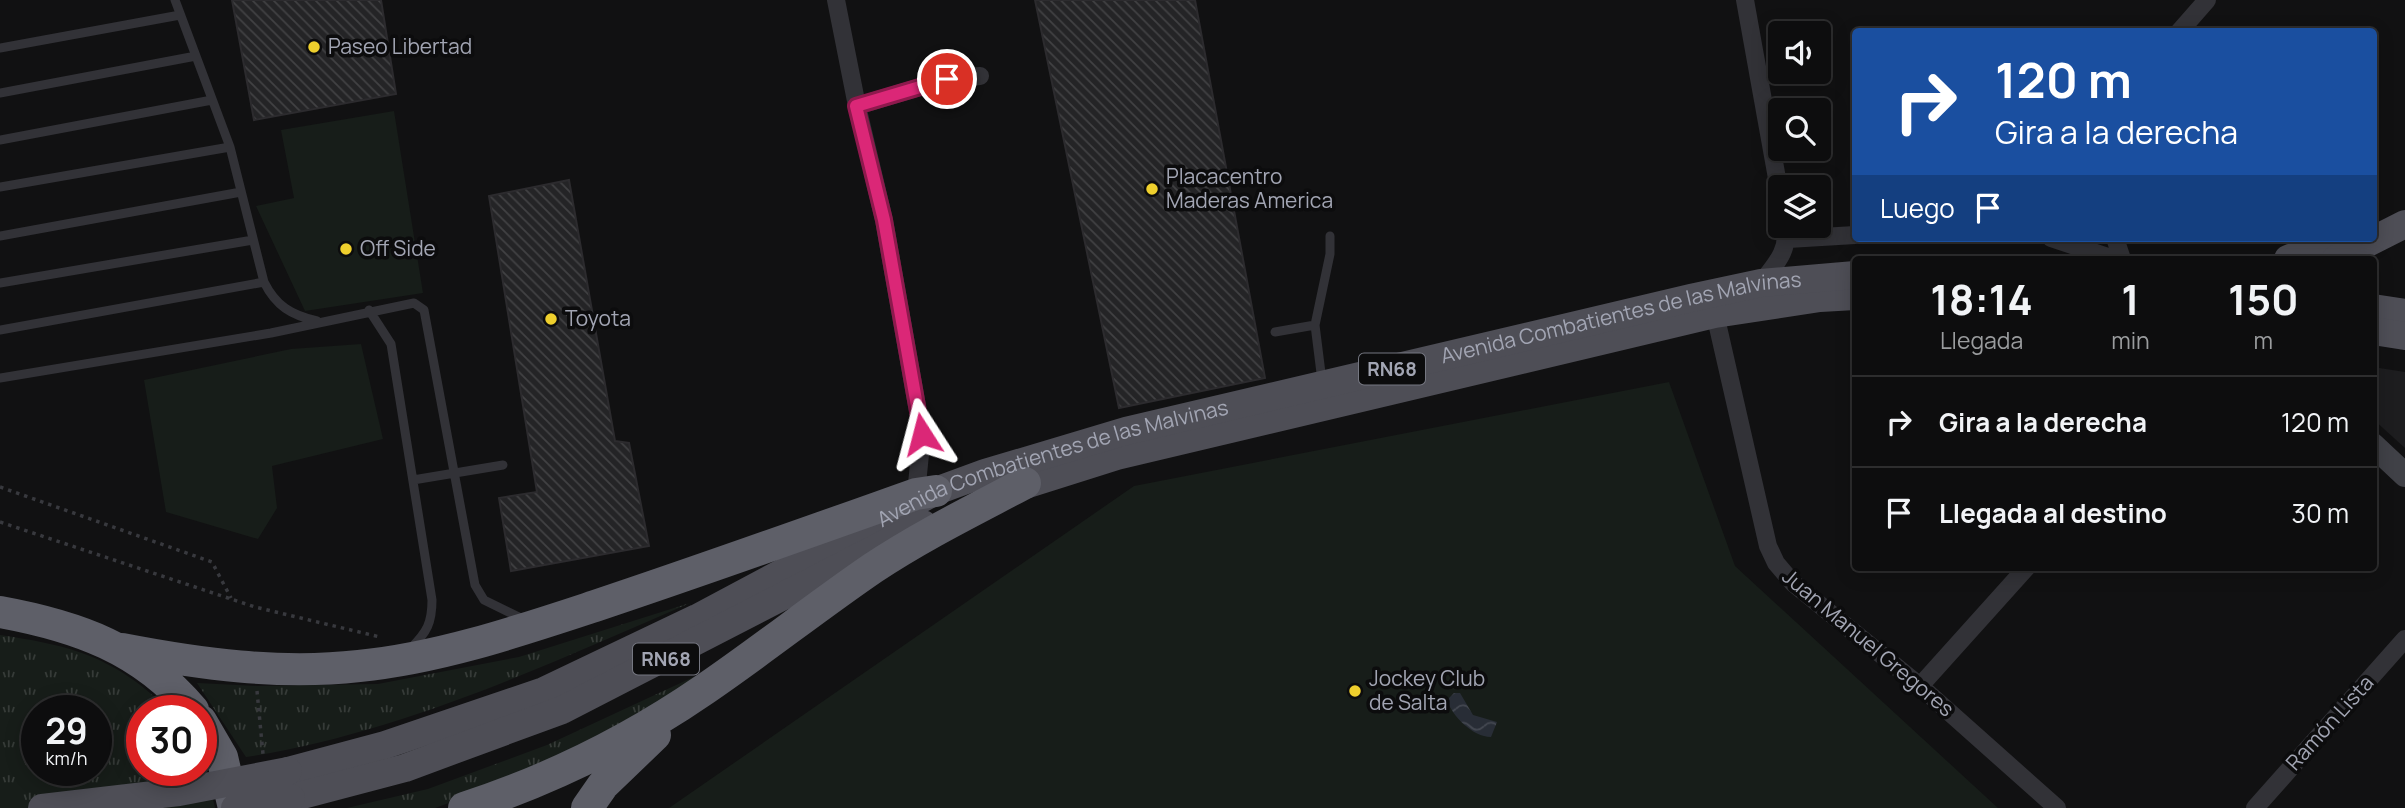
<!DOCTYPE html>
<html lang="es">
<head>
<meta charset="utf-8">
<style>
	:root { --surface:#0d0d0e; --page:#1b1b1c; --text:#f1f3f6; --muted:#9a9c9e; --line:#2d2d2e }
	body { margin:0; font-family:Manrope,sans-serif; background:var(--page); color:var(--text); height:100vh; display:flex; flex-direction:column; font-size:26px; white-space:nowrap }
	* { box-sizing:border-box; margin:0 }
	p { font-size:23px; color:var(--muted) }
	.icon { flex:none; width:38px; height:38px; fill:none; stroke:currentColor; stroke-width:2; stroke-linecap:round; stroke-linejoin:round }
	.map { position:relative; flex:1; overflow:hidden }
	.drawer { position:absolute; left:1852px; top:256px; width:525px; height:315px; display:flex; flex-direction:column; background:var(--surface); border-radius:7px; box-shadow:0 4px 18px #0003,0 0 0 2px var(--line) }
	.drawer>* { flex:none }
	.top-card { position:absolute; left:1852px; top:28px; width:525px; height:214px; border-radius:7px; box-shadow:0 4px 18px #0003,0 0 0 2px var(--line); background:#1a4fa0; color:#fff; overflow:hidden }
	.controls { position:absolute; left:1768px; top:21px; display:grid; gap:14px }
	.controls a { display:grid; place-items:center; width:63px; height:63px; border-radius:7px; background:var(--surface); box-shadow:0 4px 18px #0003,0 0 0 2px var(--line); font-size:35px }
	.speed { position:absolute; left:21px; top:695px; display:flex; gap:14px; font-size:35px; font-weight:700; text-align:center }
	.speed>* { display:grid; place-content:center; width:91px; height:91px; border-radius:50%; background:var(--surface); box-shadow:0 4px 18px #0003,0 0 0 2px var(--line); line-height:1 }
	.speed small { font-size:18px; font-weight:400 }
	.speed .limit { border:10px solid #d22; background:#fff; color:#111 }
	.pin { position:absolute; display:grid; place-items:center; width:60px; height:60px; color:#fff; margin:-30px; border:4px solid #fff; border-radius:50%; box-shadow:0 2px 7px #0007 }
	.me { position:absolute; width:77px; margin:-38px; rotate:351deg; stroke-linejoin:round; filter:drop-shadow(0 0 5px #0008) }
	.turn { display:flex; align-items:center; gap:24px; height:147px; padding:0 28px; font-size:32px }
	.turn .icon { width:91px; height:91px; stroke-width:2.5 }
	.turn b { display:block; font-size:49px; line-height:60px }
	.then { display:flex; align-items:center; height:66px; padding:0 28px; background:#0003; gap:14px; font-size:26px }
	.eta { display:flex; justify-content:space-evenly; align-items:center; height:119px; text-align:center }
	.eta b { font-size:42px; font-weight:700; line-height:49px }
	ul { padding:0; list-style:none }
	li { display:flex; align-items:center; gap:21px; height:91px; padding:0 28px; border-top:2px solid var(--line) }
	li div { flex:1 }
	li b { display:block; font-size:26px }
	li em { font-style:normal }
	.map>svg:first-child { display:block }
	.built { fill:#1d1d1f }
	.grass { fill:url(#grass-tufts); fill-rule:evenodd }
	.park { fill:#171d19 }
	.water { fill:url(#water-waves) }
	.building { fill:url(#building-back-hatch); stroke:#2c2b2e; stroke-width:2 }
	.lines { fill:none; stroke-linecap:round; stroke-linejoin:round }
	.path { stroke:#38393e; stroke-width:3.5; stroke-dasharray:3.5 5; stroke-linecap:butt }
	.lane { stroke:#323237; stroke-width:9 }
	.street { stroke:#323237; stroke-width:18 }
	.secondary { stroke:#404147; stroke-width:24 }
	.primary { stroke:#4e4e56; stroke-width:28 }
	.highway { stroke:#5e5f68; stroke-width:32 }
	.primary-bridge { stroke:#4e4e56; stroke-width:28 }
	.route-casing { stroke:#8e194d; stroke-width:18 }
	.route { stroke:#db2777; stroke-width:12 }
	.poi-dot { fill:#eecf2d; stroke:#0c0c0d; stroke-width:2.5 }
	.labels { text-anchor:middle; stroke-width:7; stroke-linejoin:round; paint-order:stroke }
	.shield { fill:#0c0c0d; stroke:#757781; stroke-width:2 }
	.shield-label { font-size:19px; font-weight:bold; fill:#a2a5b3 }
	.poi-label { font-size:21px; fill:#a2a5b3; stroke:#0c0c0d; text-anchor:start }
	.street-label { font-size:21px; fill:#a2a5b3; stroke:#0c0c0d }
</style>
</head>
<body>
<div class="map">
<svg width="2405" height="808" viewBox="0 0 2405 808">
	<defs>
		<pattern id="grass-tufts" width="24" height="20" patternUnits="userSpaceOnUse" patternTransform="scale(1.75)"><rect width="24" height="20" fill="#171d19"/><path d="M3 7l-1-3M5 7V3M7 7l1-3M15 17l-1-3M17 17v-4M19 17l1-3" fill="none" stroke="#363b38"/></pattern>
		<pattern id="water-waves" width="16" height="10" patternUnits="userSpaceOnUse" patternTransform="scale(1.75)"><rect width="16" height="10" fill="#282d36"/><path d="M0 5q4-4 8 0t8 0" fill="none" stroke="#444851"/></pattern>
		<pattern id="building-back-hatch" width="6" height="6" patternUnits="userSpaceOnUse" patternTransform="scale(1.75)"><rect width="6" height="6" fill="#242426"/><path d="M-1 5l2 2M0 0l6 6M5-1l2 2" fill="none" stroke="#414143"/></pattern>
	</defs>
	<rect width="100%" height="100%" fill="#111112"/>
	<!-- built -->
	<path class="built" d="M 2373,367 L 2405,372 L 2405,448 L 2373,419 Z"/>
	<!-- grass -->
	<path class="grass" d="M 690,603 C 547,665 401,733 246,757 L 197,683 L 257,686 L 378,684 L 519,657 Z
		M 0,635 C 74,646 114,657 169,710 L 142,710 L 142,770 L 201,770 L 201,751 L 215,808 L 0,808 ZM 37,710 L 96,710 L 96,770 L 37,770 Z
		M 728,661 L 675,698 L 533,772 L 435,808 L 347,808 L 428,789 L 547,745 Z"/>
	<!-- park -->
	<path class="park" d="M 394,111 L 423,293 L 305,311 L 256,206 L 294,198 L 281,130 Z
		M 361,344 L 383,439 L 272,466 L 277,508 L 258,539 L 166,512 L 144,380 L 291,349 Z
		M 1669,382 L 1735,566 L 1998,808 L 669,808 L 1134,486 Z"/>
	<!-- water -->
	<path class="water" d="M 1454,693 L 1460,693 L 1473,715 L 1497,722 L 1491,737 C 1473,737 1452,716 1447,700 Z"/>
	<!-- building -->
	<path class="building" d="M 232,0 L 381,0 L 396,94 L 254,120 Z
		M 1035,0 L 1195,0 L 1265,378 L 1119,408 Z
		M 569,180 L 615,441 L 629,443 L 649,546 L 511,571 L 499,498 L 537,492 L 489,196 Z"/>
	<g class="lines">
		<!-- path -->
		<path class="path" d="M 0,487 L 212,562 L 231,598
			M 0,522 L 255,607 L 380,637
			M 257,691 L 263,754"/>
		<!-- lane -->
		<path class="lane" d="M 175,0 L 230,147 L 264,282 C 276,306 291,315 317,321
			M 0,48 L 180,15
			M 0,93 L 196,56
			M 0,140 L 212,100
			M 0,187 L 230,147
			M 0,236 L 241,192
			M 0,283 L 253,240
			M 369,310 L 391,344 L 432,600 C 432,623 427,632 411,648
			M 0,330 L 264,282
			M 1275,332 L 1315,325
			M 0,378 L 271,333 L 414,303 L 424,310 L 475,585 L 484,600 L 525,620
			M 1322,381 L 1315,325 L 1330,254 L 1330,236
			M 413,480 L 503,465"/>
		<!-- street -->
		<path class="street" d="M 836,0 L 857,106 L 884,220 L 922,434 L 916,494
			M 1745,0 L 1780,195
			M 2179,32 L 2207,0
			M 857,106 L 947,79 L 980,76
			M 2051,238 L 2114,259
			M 2115,238 L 2122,259
			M 1788,239 L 1855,235
			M 1761,283 C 1775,265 1790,250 1785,226
			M 1715,314 L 1768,546 L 1776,563 L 1793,583 L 1920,686 L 2057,808
			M 1920,686 L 2027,567
			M 2255,808 L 2405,639"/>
		<!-- secondary -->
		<path class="secondary" d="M 2373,445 L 2405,475"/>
		<!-- primary -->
		<g class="primary">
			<path d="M 2288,259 L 2338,238"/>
			<path d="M 2336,259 L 2405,224"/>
			<path d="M 2373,308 L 2405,313"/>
			<path d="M 2373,331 L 2405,336"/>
			<path d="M 1003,492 L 1117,456 L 1715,314 L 1820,298 L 1855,296"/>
			<path id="s1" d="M 288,771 L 385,745 L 544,691 L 697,618 L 936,491 L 985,473 L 1126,431 L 1691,298 L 1761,283 L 1855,275"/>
			<path d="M 291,798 L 405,768 L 562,710 L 923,524"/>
		</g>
		<!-- highway -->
		<path class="highway" d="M 0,612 C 77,626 142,649 193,710
			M 122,649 C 200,664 280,675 359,666 C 439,658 519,631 595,606 C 703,570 809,532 916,494 L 936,491
			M 201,721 L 222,757 L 234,808
			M 464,808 C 550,780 631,740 705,689 C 762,650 816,607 873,568 C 921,536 974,510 1025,483
			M 587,808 L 603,785 L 655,735"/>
		<!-- primary-bridge -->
		<path class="primary-bridge" d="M 42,808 L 179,792 L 288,771
			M 235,808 L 291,798"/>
	</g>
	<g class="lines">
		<defs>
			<path id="route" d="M 922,434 L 884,220 L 856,106 L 947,79"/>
		</defs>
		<!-- route casing -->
		<use href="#route" class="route-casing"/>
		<!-- route -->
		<use href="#route" class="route"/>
	</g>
	<!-- markers -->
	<g class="poi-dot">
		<circle cx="314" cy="47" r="7"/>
		<circle cx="1152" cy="189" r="7"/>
		<circle cx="346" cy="249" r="7"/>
		<circle cx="551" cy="319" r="7"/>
		<circle cx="1355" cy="691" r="7"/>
	</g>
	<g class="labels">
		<!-- shield labels -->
		<g class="shield">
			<rect x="1359" y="353.5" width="66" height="31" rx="5"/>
			<rect x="633" y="643.5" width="66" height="31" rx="5"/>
		</g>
		<g class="shield-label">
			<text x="1392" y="376">RN68</text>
			<text x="666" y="666">RN68</text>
		</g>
		<!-- poi labels -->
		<g class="poi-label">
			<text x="328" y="54">Paseo Libertad</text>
			<text x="1166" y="184">Placacentro<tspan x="1166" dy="24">Maderas America</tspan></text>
			<text x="360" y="256">Off Side</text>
			<text x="565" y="326">Toyota</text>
			<text x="1369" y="686">Jockey Club<tspan x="1369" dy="24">de Salta</tspan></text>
		</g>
		<!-- street labels -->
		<g class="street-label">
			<text dy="7" stroke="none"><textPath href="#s1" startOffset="1416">Avenida Combatientes de las Malvinas</textPath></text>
			<text dy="7" stroke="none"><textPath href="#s1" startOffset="828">Avenida Combatientes de las Malvinas</textPath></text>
			<text transform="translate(1868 643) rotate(40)" y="7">Juan Manuel Gregores</text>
			<text transform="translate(2330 723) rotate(-48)" y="7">Ramón Lista</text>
		</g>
	</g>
</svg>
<div class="controls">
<a><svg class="icon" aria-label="sound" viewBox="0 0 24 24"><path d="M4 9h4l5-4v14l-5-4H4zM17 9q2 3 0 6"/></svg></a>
<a><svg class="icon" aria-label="search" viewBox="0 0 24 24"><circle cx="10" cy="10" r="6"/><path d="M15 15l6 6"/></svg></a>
<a><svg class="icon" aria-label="layers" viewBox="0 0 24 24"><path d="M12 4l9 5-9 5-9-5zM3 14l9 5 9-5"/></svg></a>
</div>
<div class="speed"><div>29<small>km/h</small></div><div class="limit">30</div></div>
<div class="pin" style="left:947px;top:79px;background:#d93025"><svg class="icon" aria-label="arrive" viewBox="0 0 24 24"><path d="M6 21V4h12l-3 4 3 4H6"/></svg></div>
<svg class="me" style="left:922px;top:434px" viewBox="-20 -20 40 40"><path d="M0-17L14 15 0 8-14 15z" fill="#db2777" stroke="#fff" stroke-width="4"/></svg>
<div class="top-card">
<div class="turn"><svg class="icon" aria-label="right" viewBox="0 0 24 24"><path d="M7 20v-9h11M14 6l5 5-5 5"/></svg><div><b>120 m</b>Gira a la derecha</div></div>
<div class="then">Luego<svg class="icon" aria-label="arrive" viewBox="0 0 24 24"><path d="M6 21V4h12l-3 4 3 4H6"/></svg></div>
</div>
<section class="drawer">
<div class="eta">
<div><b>18:14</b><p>Llegada</p></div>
<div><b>1</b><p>min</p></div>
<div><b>150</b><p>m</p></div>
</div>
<ul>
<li><svg class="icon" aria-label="right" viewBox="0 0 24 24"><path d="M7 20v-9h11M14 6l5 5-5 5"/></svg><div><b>Gira a la derecha</b></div><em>120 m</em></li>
<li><svg class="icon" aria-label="arrive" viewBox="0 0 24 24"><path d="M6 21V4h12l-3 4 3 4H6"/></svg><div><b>Llegada al destino</b></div><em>30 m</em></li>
</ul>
</section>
</div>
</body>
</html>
